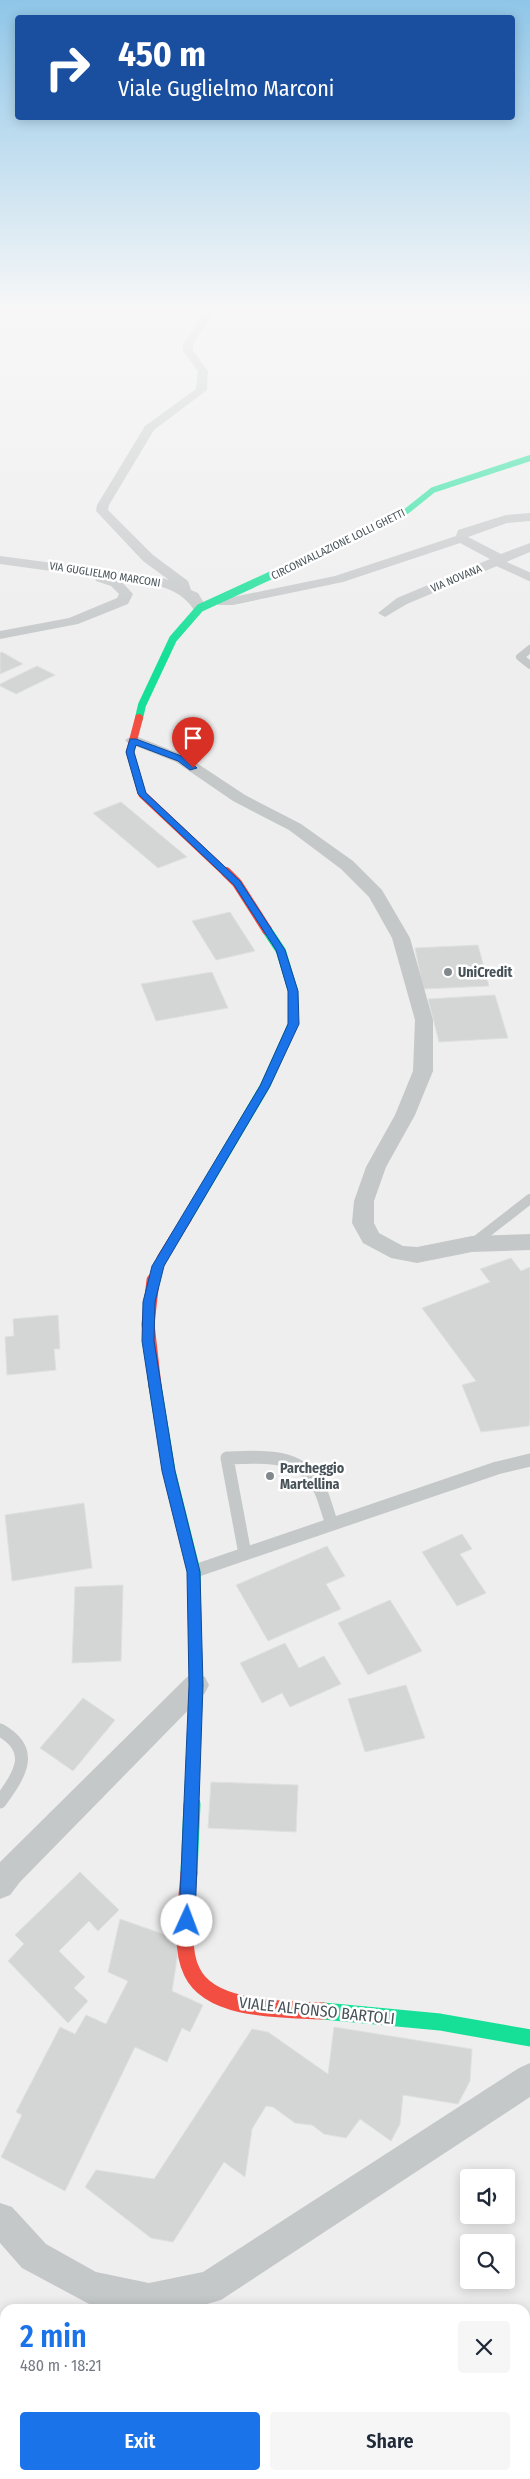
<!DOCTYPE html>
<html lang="en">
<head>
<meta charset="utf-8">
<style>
	:root { --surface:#fff; --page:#f6f6f7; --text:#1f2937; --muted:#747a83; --accent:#1a73e8 }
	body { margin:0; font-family:"Fira Sans Condensed",sans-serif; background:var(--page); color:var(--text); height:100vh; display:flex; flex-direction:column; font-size:19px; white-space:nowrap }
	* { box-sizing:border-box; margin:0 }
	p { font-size:16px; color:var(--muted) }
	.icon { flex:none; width:28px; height:28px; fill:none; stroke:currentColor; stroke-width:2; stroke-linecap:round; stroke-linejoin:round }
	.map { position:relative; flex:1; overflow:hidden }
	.details { position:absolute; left:0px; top:2304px; width:530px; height:176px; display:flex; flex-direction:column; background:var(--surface); border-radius:15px 15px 0 0; box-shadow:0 2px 12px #0003 }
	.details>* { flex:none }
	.guide { position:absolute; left:15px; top:15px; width:500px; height:105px; border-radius:5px; box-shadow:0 2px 12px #0003; background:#1a4fa0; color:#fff; overflow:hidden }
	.buttons { position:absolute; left:460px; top:2169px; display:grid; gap:10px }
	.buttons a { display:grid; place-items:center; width:55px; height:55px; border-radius:5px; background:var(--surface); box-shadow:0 2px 12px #0003; font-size:25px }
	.pin { position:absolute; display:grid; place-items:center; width:42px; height:42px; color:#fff; margin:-51px -21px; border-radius:50% 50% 50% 0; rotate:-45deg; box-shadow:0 0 5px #0007 }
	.pin .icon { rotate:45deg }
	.me { position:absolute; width:55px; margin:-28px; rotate:2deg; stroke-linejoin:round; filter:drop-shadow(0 0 4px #0008) }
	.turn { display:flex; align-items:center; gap:18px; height:105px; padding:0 20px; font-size:22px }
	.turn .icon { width:65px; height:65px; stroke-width:2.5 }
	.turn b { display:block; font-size:35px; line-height:42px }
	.round { display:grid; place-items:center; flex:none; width:52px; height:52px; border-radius:5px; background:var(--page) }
	.summary { display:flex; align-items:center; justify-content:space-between; height:85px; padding:0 20px }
	h1 { font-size:30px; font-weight:600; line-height:38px; color:var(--accent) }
	.button { display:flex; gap:10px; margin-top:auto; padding:10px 20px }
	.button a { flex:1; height:58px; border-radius:5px; background:var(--accent); color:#fff; font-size:20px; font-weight:600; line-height:58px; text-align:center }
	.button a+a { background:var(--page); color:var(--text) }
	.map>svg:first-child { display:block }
	.building { fill:#d4d6d6; stroke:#dfe0e1 }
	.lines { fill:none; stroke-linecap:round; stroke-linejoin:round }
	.lane-far2 { stroke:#c5c8c9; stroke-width:8 }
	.lane-far1 { stroke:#c5c8c9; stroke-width:10 }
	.lane { stroke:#c5c8c9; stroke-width:13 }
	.street { fill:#c5c8c9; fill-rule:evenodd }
	.fast-far4 { stroke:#16e098; stroke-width:6 }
	.fast-far3 { stroke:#16e098; stroke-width:8 }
	.fast-far2 { stroke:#16e098; stroke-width:10 }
	.fast-far1 { stroke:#16e098; stroke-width:13 }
	.fast { stroke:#16e098; stroke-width:17 }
	.jam-far3 { stroke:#f24e42; stroke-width:8 }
	.jam-far2 { stroke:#f24e42; stroke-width:10 }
	.jam-far1 { stroke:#f24e42; stroke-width:13 }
	.jam { stroke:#f24e42; stroke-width:17 }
	.route { fill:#1a73e8; stroke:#114b97 }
	.poi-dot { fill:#81898c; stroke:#fff; stroke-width:2 }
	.labels { text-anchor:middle; stroke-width:5; stroke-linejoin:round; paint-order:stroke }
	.far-street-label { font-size:11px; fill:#475258; stroke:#fff }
	.poi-label { font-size:14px; font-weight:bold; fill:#475258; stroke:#fff; text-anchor:start }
	.near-street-label { font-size:16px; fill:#475258; stroke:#fff }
</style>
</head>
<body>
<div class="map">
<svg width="530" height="2479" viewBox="0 0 530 2479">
	<rect width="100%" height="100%" fill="#eee"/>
	<!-- building -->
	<path class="building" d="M 2,652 L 23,664 L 0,674 L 0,653 Z
		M 37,666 L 55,675 L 16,694 L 0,686 L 0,684 Z
		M 121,802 L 187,857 L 158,868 L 93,813 Z
		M 230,912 L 255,951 L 216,960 L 192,921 Z
		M 478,945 L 489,986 L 423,989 L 415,948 Z
		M 212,972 L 228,1008 L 156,1021 L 141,984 Z
		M 495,995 L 508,1038 L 439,1042 L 428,999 Z
		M 511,1258 L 521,1271 L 530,1267 L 530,1420 L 529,1426 L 481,1432 L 462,1385 L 476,1381 L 422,1308 L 490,1282 L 480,1269 Z
		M 58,1315 L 60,1349 L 54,1349 L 56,1370 L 7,1375 L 5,1337 L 14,1336 L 13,1319 Z
		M 84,1503 L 92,1568 L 12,1581 L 5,1515 Z
		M 462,1534 L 472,1549 L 460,1554 L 486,1593 L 457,1606 L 422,1552 Z
		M 327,1546 L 345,1576 L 326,1584 L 341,1609 L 268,1641 L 236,1585 Z
		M 123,1585 L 121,1661 L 72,1663 L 75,1587 Z
		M 390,1600 L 422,1651 L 368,1675 L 338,1623 Z
		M 285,1643 L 299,1668 L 324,1656 L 341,1684 L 290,1707 L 282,1693 L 262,1703 L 240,1663 Z
		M 406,1685 L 425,1738 L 365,1752 L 348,1699 Z
		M 83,1698 L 115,1720 L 73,1771 L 40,1748 Z
		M 211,1782 L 298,1785 L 296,1832 L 208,1828 Z
		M 80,1872 L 119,1910 L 98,1931 L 89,1921 L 59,1951 L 85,1977 L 74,1988 L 88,2001 L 68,2023 L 8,1961 L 24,1944 L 15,1935 Z
		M 120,1919 L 180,1940 L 172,1991 L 203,2005 L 190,2032 L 182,2028 L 167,2062 L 135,2047 L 65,2191 L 1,2157 L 22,2115 L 16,2112 L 60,2027 L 75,2034 L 86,2015 L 106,2024 L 128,1981 L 108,1972 Z
		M 334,2027 L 472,2049 L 470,2081 L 458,2104 L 403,2095 L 400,2124 L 391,2141 L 360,2119 L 346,2138 L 324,2134 L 312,2125 L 295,2123 L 273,2107 L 266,2106 L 252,2129 L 245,2177 L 224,2162 L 173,2242 L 151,2238 L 85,2187 L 96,2170 L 154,2179 L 252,2029 L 268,2032 L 328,2074 Z
		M 152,2475 L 220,2475 L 220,2476 L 152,2479 Z"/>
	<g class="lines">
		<!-- lane-far2 -->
		<path class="lane-far2" d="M 495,561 L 530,577
			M 530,649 L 520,657 L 530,665"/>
		<!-- lane-far1 -->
		<path class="lane-far1" d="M 472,1244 L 530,1199"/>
		<!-- lane -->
		<path class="lane" d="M 245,1554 L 227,1458 C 255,1457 292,1453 312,1477 C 323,1489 326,1509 332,1524
			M 195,1571 L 497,1468 L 530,1460
			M 0,1730 C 37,1751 19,1775 0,1802"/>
		<!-- street -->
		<path class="street" d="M 206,310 L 216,310 L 193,344 L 193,351 L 208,371 L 207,390 L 154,430 L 109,505 L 108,510 L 153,555 L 188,581 L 191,590 L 198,593 L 207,608 L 200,612 L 195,611 C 177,584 150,584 120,580 L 133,594 L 128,604 L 78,624 L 0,639 L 0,631 L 69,618 L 117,598 L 119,594 L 111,586 L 96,581 L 95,577 L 0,564 L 0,556 L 160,577 L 169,580 L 143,561 L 96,511 L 97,505 L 145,426 L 196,389 L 198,371 L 183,351 L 183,344 Z
			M 530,513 L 530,521 L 507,523 L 468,537 L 501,554 L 530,543 L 530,552 L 407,604 L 385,617 L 378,613 L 397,598 L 490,559 L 460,543 L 343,582 L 233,605 L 219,605 L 212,601 L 219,597 L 233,597 L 335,576 L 456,536 L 458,530 L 506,515 Z
			M 133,735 L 186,756 L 245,795 L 301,824 L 353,861 L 382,890 L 410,938 L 433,1020 L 433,1071 L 415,1115 L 386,1167 L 374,1201 L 374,1223 L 379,1233 L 403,1246 L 417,1247 L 472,1236 L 530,1234 L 530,1250 L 472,1252 L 417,1263 L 391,1258 L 363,1243 L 352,1223 L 354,1201 L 366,1167 L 395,1115 L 413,1071 L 415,1020 L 392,938 L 369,897 L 341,869 L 289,830 L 233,801 L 176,762 L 128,743 L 125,740 Z
			M 196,1673 L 205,1677 L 209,1685 L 205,1693 L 20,1882 L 10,1895 L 0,1899 L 0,1862 L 187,1677 Z
			M 530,2063 L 530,2097 L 221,2300 L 190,2309 L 110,2309 L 91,2305 L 22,2268 L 0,2243 L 0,2203 L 12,2207 L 46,2244 L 96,2272 L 149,2283 L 203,2272 L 519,2068 Z"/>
		<!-- fast-far4 -->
		<path class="fast-far4" d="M 311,557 L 403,514 L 433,490 L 530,458"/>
		<!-- fast-far3 -->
		<path class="fast-far3" d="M 139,718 L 142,705 L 173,639 L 200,608 L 313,556"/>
		<!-- fast-far2 -->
		<path class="fast-far2" d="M 187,1218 L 265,1086 L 293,1024 L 293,991 L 281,951 L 267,930"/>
		<!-- fast-far1 -->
		<path class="fast-far1" d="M 155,1386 L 169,1471 L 194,1571 L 196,1685 L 192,1805"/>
		<!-- fast -->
		<path class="fast" d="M 189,1873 L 192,1804
			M 323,2011 L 440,2022 L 530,2038"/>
		<!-- jam-far3 -->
		<path class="jam-far3" d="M 139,718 L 130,752 L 142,794 L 227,874"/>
		<!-- jam-far2 -->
		<path class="jam-far2" d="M 226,872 L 237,883 L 267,930
			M 153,1281 L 162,1258 L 187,1218"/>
		<!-- jam-far1 -->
		<path class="jam-far1" d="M 153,1280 L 148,1324 L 155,1386"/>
		<!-- jam -->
		<path class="jam" d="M 189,1873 C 187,1901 179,1947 192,1972 C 211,2012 286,2009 323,2011"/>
	</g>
	<!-- sky -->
	<linearGradient id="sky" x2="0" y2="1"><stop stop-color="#8fc6e8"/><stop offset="0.47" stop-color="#f7f7f7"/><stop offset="1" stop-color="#f7f7f7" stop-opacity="0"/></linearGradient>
	<rect width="530" height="657" fill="url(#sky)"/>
	<!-- route -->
	<path class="route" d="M 130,739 L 136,739 L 184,757 L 197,768 L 190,770 L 178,761 L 136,745 L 134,752 L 146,793 L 240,881 L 285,950 L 298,991 L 299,1024 L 270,1086 L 164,1266 L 155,1302 L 154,1341 L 175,1471 L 200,1572 L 203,1685 L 195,1921 L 193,1926 L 187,1929 L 181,1926 L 179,1921 L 189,1685 L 187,1572 L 162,1471 L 142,1341 L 143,1302 L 152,1266 L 260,1086 L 288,1024 L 288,991 L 276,950 L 234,885 L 138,794 L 126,752 Z"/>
	<!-- markers -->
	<g class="poi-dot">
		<circle cx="448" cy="972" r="5"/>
		<circle cx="270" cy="1476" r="5"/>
	</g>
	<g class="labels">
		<!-- far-street labels -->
		<g class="far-street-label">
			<text transform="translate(338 544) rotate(-26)" y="4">CIRCONVALLAZIONE LOLLI GHETTI</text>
			<text transform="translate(105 574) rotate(9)" y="4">VIA GUGLIELMO MARCONI</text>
			<text transform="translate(456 578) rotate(-23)" y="4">VIA NOVANA</text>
		</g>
		<!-- poi labels -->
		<g class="poi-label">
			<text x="458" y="977">UniCredit</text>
			<text x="280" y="1473">Parcheggio<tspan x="280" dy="16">Martellina</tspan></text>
		</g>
		<!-- near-street labels -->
		<g class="near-street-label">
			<text transform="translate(317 2010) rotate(6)" y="6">VIALE ALFONSO BARTOLI</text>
		</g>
	</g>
</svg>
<div class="buttons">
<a><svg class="icon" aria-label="sound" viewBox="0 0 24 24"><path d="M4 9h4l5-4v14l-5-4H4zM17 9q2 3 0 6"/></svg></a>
<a><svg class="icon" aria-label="search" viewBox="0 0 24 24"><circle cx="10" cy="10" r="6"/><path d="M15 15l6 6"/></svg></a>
</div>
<div class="pin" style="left:193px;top:768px;background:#d93025"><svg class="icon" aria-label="arrive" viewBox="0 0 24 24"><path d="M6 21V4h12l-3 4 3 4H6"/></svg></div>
<svg class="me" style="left:187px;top:1921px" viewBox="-20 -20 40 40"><circle r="19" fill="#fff"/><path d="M0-13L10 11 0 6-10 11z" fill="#1a73e8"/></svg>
<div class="guide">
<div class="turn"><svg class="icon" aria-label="right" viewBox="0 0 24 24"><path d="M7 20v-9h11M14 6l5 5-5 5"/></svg><div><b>450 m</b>Viale Guglielmo Marconi</div></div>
</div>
<section class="details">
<div class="summary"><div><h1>2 min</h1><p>480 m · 18:21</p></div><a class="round"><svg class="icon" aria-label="close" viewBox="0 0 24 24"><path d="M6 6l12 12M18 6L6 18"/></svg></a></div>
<div class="button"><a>Exit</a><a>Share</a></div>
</section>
</div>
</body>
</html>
